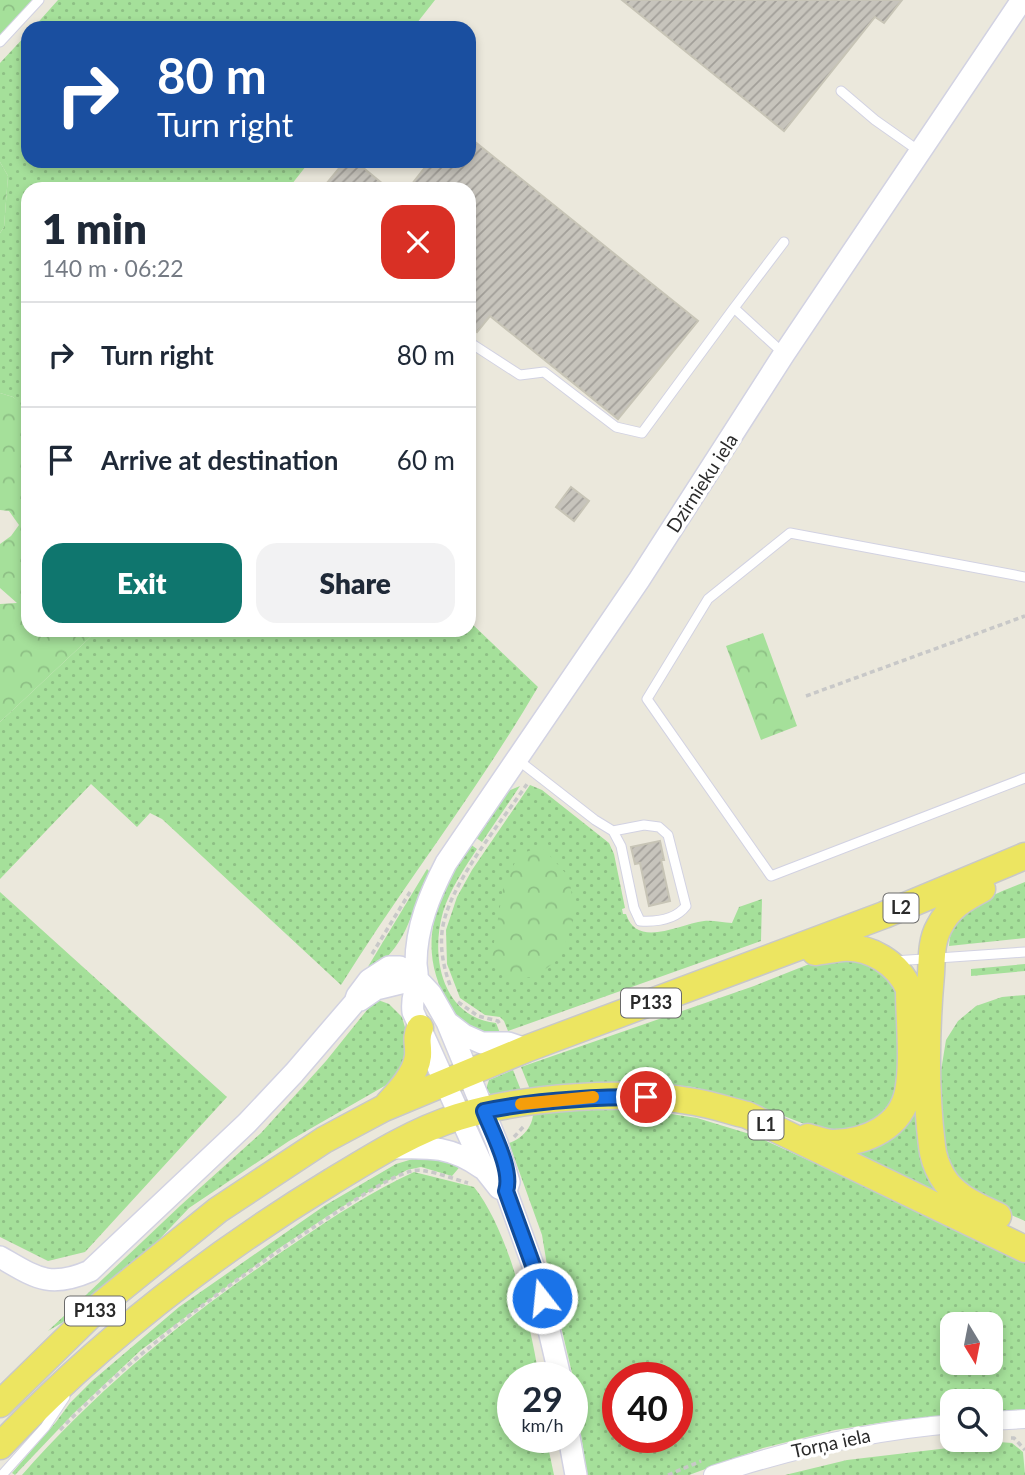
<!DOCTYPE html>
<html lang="en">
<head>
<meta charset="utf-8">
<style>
	:root { --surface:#fff; --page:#f2f2f3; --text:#1f2937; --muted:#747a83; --line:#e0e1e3; --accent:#0f766e }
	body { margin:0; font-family:Lato,sans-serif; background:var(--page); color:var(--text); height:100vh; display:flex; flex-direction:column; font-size:26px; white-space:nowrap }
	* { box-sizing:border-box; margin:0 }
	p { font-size:23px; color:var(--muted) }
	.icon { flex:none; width:38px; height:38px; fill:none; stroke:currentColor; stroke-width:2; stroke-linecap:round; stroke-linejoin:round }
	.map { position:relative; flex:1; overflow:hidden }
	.sheet { position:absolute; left:21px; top:182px; width:455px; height:455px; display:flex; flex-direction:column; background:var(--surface); border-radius:21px; box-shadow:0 4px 10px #0003 }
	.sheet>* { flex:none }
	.hud { position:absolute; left:21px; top:21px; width:455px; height:147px; border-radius:21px; box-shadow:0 4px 10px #0003; background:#1a4fa0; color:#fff; overflow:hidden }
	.needle { width:46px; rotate:170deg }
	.controls { position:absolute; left:940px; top:1312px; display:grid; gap:14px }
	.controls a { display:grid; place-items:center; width:63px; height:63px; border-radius:14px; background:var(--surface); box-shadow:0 4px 10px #0003; font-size:35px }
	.speed { position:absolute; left:497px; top:1362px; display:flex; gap:14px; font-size:35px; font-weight:700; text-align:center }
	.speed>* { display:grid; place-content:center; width:91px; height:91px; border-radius:50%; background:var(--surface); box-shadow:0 4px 10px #0003; line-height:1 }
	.speed small { font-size:18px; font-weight:400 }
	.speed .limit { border:10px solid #d22; background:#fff; color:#111 }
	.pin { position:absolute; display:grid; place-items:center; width:60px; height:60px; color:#fff; margin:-30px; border:4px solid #fff; border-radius:50%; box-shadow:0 2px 7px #0007 }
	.me { position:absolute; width:77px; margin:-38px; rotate:344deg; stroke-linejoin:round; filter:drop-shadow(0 0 5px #0008) }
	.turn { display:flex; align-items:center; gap:24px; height:147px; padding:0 21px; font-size:32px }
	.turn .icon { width:91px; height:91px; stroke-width:2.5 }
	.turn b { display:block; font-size:49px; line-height:60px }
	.round { display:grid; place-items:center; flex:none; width:74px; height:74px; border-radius:21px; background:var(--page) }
	.summary { display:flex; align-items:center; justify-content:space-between; height:119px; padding:0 21px }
	h1 { font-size:42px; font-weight:800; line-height:52px }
	.cta { display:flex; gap:14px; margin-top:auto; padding:14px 21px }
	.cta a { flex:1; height:80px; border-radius:21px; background:var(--accent); color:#fff; font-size:28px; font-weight:800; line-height:80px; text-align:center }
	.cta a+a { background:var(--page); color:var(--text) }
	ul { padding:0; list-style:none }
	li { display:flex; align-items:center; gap:21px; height:105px; padding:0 21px; border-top:2px solid var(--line) }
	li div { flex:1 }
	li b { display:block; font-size:26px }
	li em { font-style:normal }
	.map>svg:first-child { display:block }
	.grass { fill:url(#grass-dots); fill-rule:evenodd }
	.forest { fill:url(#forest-crowns) }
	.building { fill:url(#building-hatch); stroke:#c7c4b6; stroke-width:2 }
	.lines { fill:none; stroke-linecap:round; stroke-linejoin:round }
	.service-casing { stroke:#d2d2e2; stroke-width:11 }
	.minor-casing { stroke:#d2d2e2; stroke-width:20 }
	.tertiary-casing { stroke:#d2d2e2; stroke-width:24 }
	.primary-casing { stroke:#c8c8c8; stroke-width:29 }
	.path { stroke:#c8c8c8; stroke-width:3.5; stroke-dasharray:5 3.5; stroke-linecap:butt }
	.service { stroke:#fff; stroke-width:9 }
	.minor { stroke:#fff; stroke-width:18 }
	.tertiary { stroke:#fff; stroke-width:21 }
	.primary { stroke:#ece561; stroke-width:26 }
	.route-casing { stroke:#114b97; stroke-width:18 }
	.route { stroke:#1a73e8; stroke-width:12 }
	.slow { stroke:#f59e0b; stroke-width:12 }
	.labels { text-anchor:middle; stroke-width:7; stroke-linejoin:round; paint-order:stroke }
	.shield { fill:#fff; stroke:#6a6a6a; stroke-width:2 }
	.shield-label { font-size:18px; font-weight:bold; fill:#2a2a2a }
	.street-label { font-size:19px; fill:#2a2a2a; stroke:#fff }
</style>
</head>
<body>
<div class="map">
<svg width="1025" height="1475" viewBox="0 0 1025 1475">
	<defs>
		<pattern id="grass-dots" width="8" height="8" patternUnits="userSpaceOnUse" patternTransform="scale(1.75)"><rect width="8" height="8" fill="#a5e09a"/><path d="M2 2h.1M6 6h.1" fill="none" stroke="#8ec085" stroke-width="1.8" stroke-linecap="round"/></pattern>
		<pattern id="forest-crowns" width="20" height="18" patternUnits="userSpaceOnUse" patternTransform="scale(1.75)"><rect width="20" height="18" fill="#a5e09a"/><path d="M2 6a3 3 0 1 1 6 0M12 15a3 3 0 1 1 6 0" fill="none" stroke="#8ec085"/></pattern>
		<pattern id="building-hatch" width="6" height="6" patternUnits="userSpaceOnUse" patternTransform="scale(1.75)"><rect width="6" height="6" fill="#c7c4bc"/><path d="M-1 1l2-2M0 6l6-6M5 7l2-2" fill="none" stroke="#a29f99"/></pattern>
	</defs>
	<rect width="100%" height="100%" fill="#ebe8dc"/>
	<!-- grass -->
	<path class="grass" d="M 58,0 L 435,0 L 413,28 L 33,28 Z
		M 28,33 L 28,161 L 310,161 L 288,189 L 28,189 L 28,394 L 22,405 L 13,397 L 0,393 L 0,233 L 4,227 L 8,176 L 0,162 L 0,63 Z
		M 469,621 L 538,687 C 478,790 404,884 341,985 L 162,819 L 150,813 L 137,827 L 91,784 L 0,879 L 0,722 L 98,630 L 469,630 Z
		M 530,785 L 542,790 L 609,843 L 614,854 L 625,908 L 622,909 L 623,914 L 626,914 C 637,949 679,924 704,921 C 713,920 723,923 732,923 L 739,907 L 762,899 L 761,941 L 508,1031 L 504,1021 L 500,1017 L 485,1015 L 460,998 L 447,964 L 446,930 L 457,897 L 472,870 Z
		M 520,786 L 482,842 L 475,837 L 508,791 Z
		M 470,844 L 477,849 C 464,869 450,889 443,912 C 430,957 442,1017 496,1023 L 500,1033 C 479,1036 461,1026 451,1008 C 414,949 435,898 470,844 Z
		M 427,869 L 430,872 C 408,915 409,949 363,975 Z
		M 1025,882 L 1025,938 L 949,946 C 950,935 952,923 961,915 C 978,900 1004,890 1025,882 Z
		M 0,892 L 227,1097 L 85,1252 L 48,1261 L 0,1237 Z
		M 852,954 L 895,980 L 902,1004 L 896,1102 L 863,1131 L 825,1132 L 745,1101 L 693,1087 L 668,1085 L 531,1092 L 521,1067 L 754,986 L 827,957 Z
		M 1025,964 L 1025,971 L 971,976 L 971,969 Z
		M 1025,995 L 1025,1221 L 984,1203 L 947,1169 L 936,1102 L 946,1040 L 958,1021 L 976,1006 L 1002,997 Z
		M 378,1000 L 389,1004 L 402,1017 L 408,1038 L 404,1070 L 388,1084 L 289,1141 L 189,1208 L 154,1245 L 70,1318 L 48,1331 L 181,1205 L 261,1133 L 326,1061 L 367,1010 Z
		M 513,1070 L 522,1093 L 493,1097 L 486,1089 L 489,1080 Z
		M 915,1092 L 926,1168 L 938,1195 L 853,1154 Z
		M 626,1107 L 697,1118 L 753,1135 L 1025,1259 L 1025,1409 L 991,1412 L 990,1402 L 952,1402 L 952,1415 L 897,1420 L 835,1430 L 763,1448 L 689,1475 L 587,1475 L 572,1373 L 548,1271 L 542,1235 L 509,1143 C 522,1139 534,1126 533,1111 ZM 952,1325 L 990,1325 L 990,1363 L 952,1363 ZM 618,1377 L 677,1377 L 677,1437 L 618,1437 Z
		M 426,1155 L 463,1163 L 452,1176 L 421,1167 L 407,1170 L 340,1208 L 278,1249 L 141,1350 L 74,1413 L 15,1475 L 12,1473 L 56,1422 L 70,1403 L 92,1381 L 179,1307 L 324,1206 L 396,1164 Z
		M 414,1172 L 474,1187 C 509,1231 530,1322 539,1377 L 513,1377 L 513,1437 L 546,1437 L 554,1475 L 22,1475 C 101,1385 195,1309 295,1243 C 333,1217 372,1191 414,1172 Z
		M 999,1442 L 1012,1443 L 1023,1452 L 1025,1475 L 785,1475 L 847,1460 Z"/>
	<!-- forest -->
	<path class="forest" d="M 0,0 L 39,0 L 0,42 Z
		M 0,162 L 8,176 L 4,227 L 0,233 Z
		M 0,393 L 13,397 L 28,408 L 28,630 L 98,630 L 0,722 L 0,604 L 17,603 L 0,588 L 0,544 L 11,536 L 19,525 L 9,511 L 0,510 Z
		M 763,633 L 797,726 L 761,740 L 726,646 Z
		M 541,846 L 569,877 L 575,915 L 560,958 L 535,977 L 505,979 L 491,960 L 504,883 L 519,855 Z"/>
	<!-- building -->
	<path class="building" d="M 622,0 L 902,0 L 884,23 L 875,17 L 784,131 Z
		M 469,137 L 698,321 L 618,419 L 490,316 L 477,332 L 469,325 L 469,189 L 408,189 L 430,161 L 469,161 Z
		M 345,161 L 355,161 L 389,189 L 322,189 Z
		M 571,487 L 589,501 L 574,521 L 556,507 Z
		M 660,841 L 664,860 L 661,860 L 670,901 L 649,906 L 640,863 L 635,864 L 631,847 Z"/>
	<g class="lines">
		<defs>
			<path id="service" d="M 0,42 L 39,0
				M 841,91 L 875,120 L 919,151
				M 734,308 L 784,242
				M 469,342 L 520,375 L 544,372 L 616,427 L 642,433 L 734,308 L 783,353
				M 1025,577 L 790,533 L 708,599 L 647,699 L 771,876 L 1025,778
				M 518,760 L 595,820 L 613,831 L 621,846 L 634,908 L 640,921 C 657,922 676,919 686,906 L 668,835 L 659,827 L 644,825 L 613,831
				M 894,961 L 1025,952
				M 2,1475 L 45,1427 L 65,1397"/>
			<path id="minor" d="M 990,1421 L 1025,1419
				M 713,1475 C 791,1449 870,1431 952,1424"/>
			<path id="tertiary" d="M 360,1000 L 376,989 L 417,979
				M 447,1022 L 464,1035 L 482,1043 L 508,1043 L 526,1049
				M 394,1148 C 430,1147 450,1146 482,1168
				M 506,1191 L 499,1188 L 484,1169 L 413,1012 C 411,996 416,993 417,979 C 418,974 416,968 416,963 C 416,927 430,894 446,863 L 639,580 L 784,354 L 1022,0
				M 0,1257 C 35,1277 49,1289 90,1271 L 247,1123 L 294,1073 L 355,1002 L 357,996 L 369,980 L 389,967 L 400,967 L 417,979 L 431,994 L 447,1022 L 497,1143 L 509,1182 L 506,1191 L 535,1271 L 560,1377
				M 569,1437 L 576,1475"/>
			<path id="primary" d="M 982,889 C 963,899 949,907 939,927 C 931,941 932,958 931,974 C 926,1030 925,1090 932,1146 C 933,1156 937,1167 942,1176 C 954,1197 977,1206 998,1216
				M 388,1104 C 400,1091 416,1074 418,1056 C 419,1045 415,1038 420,1028
				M 808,1137 C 816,1139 826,1143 834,1143 C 867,1142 901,1127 908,1092 C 914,1061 909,1021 909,989 C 898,963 870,946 842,948 C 833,949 824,951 815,952
				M 0,1404 L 102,1304 L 218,1210 L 324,1140 L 384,1108 L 526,1049 L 884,915 L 1025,856
				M 0,1446 C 97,1344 211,1255 331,1182 C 372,1157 413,1131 458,1117 C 526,1096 626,1090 695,1102 C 713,1105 730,1111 747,1115 L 1025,1249"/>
		</defs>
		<!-- service casing -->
		<use href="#service" class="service-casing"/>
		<!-- minor casing -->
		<use href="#minor" class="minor-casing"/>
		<!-- tertiary casing -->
		<use href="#tertiary" class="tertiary-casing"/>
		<!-- primary casing -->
		<use href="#primary" class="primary-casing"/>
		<!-- path -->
		<path class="path" d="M 806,696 L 1025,616
			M 372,954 L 410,892
			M 450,985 C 444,969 440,950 442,932 C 447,886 501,823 527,784
			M 458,1002 L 478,1016 L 498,1021 L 501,1026
			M 514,1137 L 525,1125
			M 60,1430 C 136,1351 224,1287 314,1227 C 339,1211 383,1179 411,1171 C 423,1167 454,1179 468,1183
			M 1011,1438 L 1014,1438 L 1025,1450
			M 953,1443 L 986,1440
			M 668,1475 L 701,1461"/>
		<!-- service -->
		<use href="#service" class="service"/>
		<!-- minor -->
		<use href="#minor" class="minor"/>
		<!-- tertiary -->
		<use href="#tertiary" class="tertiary"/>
		<!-- primary -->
		<use href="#primary" class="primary"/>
	</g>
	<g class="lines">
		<defs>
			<path id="route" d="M 542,1298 L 535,1271 L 506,1191 C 513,1170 492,1132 484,1111 C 538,1100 591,1097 646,1097"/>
		</defs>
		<!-- route casing -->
		<use href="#route" class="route-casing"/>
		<!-- route -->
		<use href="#route" class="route"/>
		<!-- slow -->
		<path class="slow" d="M 521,1104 L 593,1097"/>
	</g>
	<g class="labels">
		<!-- shield labels -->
		<g class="shield">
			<rect x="883.5" y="893.5" width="35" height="29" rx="5"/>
			<rect x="621" y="988.5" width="60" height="29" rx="5"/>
			<rect x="748.5" y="1110.5" width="35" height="29" rx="5"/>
			<rect x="65" y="1296.5" width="60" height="29" rx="5"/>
		</g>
		<g class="shield-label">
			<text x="901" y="914">L2</text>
			<text x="651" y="1009">P133</text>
			<text x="766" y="1131">L1</text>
			<text x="95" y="1317">P133</text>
		</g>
		<!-- street labels -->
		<g class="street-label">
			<text transform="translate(702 483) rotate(-57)" y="7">Dzirnieku iela</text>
			<text transform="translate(831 1443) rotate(-12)" y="7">Torņa iela</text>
		</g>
	</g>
</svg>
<div class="controls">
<a><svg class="needle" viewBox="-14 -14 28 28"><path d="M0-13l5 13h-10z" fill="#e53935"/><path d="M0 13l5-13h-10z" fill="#747a83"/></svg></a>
<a><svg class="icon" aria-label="search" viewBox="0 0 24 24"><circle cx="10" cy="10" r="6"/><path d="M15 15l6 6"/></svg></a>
</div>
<div class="speed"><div>29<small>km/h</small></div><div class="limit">40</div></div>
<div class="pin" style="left:646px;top:1097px;background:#d93025"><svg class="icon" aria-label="arrive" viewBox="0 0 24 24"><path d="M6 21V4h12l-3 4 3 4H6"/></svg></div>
<svg class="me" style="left:542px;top:1298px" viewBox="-20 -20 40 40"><circle r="17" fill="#1a73e8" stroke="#fff" stroke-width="3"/><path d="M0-11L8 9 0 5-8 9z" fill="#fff"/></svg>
<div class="hud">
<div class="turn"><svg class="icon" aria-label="right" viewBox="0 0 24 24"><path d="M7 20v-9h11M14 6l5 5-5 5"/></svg><div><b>80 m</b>Turn right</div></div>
</div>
<section class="sheet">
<div class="summary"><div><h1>1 min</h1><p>140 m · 06:22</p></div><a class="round" style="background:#d93025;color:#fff"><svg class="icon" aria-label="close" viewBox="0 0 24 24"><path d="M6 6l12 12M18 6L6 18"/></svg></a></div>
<ul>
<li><svg class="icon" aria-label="right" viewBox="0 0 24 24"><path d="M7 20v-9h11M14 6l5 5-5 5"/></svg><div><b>Turn right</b></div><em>80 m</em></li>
<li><svg class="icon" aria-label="arrive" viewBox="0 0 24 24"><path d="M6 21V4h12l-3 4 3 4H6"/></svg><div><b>Arrive at destination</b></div><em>60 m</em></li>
</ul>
<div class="cta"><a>Exit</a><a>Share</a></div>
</section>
</div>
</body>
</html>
